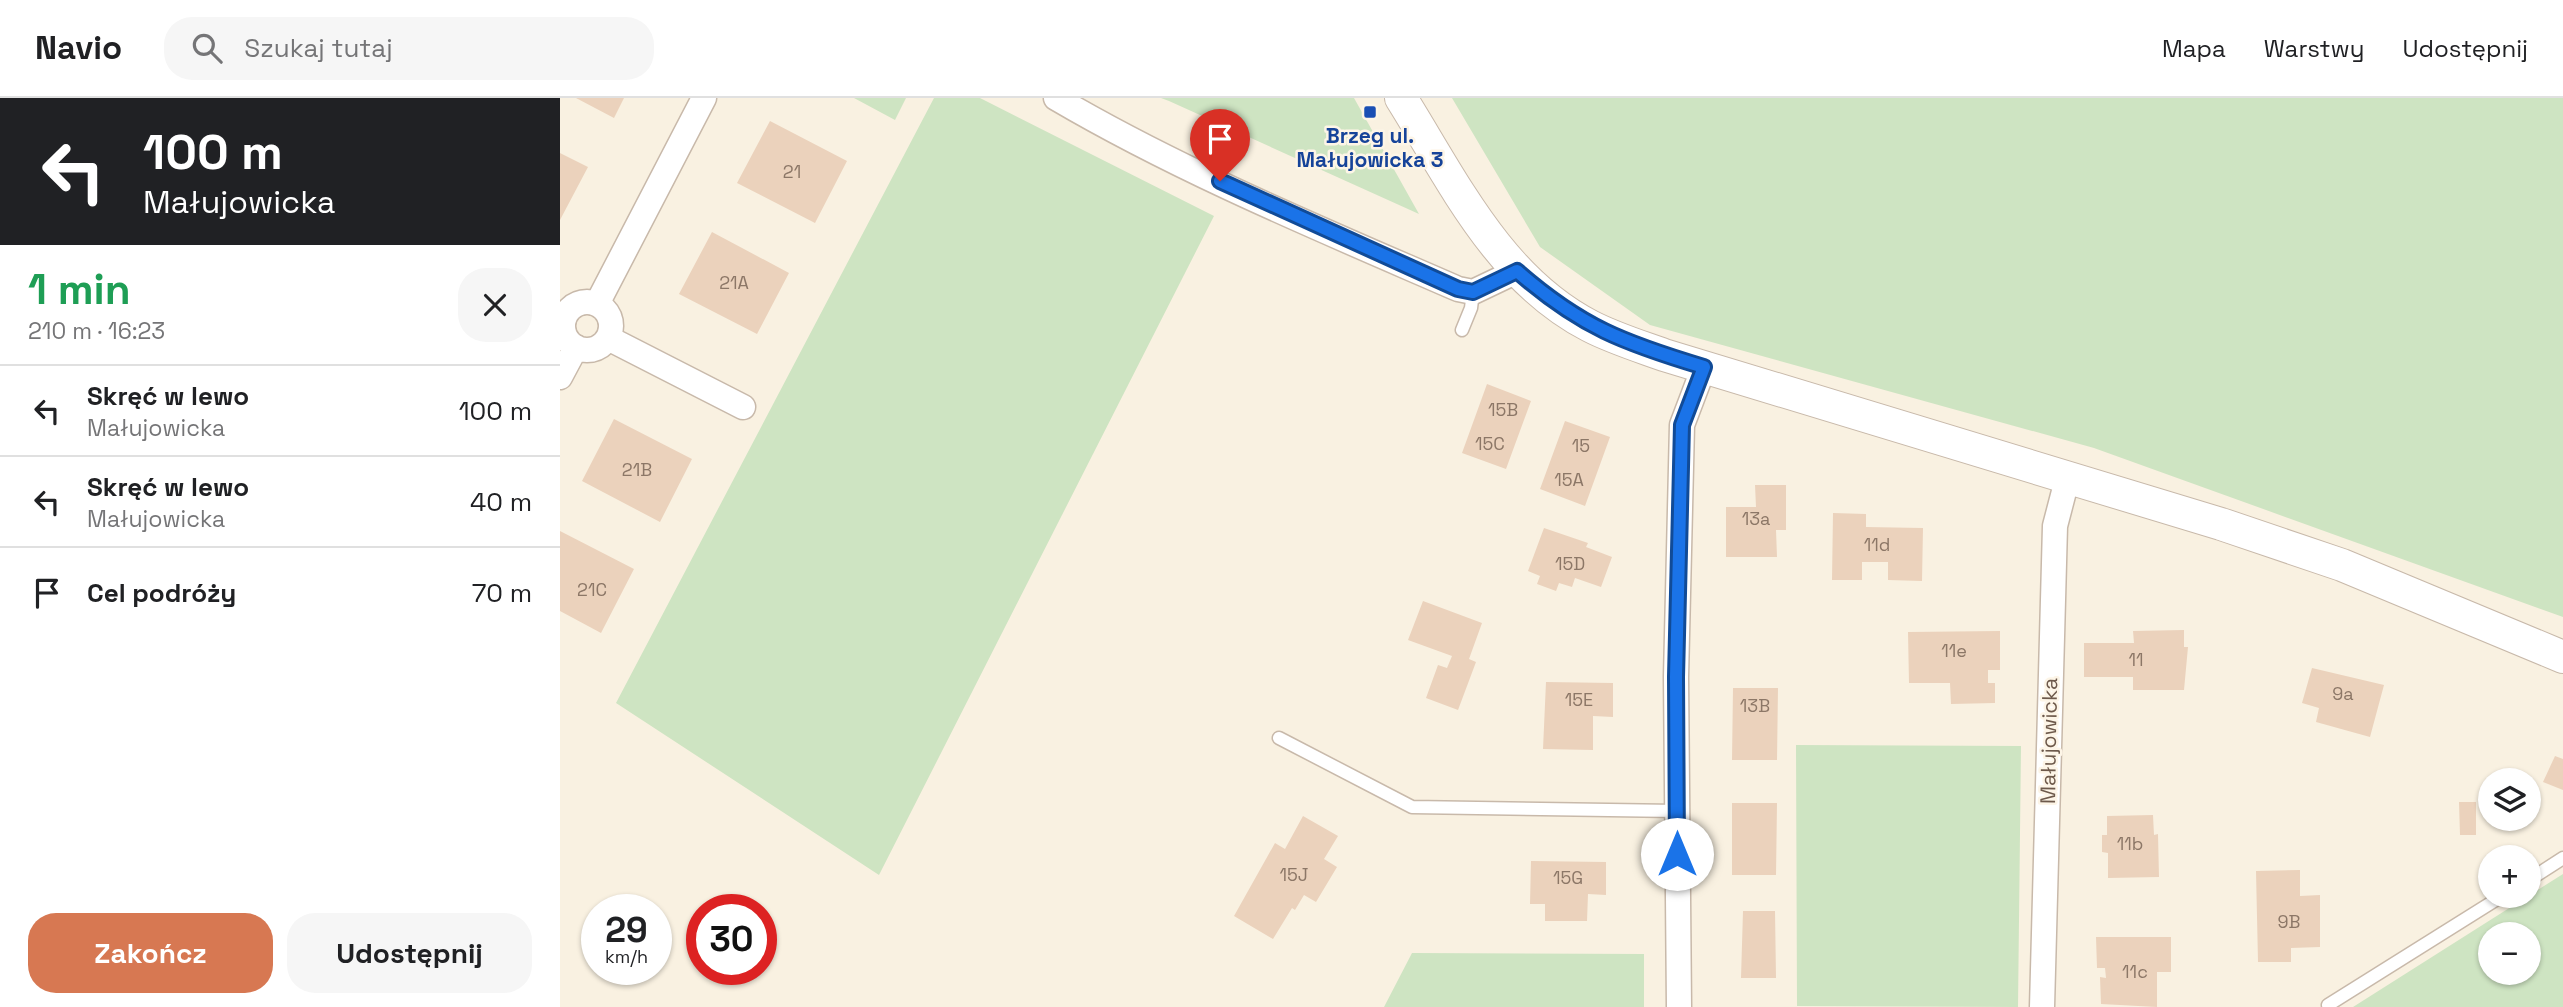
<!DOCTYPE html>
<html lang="pl">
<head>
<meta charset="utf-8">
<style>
	:root { --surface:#fff; --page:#f6f6f6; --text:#202124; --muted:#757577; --line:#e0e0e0; --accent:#d77852 }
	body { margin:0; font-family:"Space Grotesk",sans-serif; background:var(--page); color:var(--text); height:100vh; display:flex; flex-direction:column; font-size:26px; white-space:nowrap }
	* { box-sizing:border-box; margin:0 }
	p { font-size:23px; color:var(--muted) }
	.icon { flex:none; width:38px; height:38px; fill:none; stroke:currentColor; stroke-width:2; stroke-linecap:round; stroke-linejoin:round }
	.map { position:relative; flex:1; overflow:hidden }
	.details { display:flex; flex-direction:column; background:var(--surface); width:560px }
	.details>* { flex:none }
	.hud { background:#202124; color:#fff; overflow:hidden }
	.fabs { position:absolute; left:1918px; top:670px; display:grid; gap:14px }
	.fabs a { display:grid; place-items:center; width:63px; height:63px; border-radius:50%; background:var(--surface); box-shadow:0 2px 5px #0004; font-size:35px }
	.speed { position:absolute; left:21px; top:796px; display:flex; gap:14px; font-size:35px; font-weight:700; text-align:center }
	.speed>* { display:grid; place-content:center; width:91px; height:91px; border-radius:50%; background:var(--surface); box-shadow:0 2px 5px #0004; line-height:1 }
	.speed small { font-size:18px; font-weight:400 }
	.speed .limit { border:10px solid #d22; background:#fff; color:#111 }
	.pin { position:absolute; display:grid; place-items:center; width:60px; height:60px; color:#fff; margin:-72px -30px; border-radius:50% 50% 50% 0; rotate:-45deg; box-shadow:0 0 7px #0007 }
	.pin .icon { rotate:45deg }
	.me { position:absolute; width:77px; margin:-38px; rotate:0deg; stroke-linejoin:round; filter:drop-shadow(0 0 5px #0008) }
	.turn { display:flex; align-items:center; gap:24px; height:147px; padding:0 28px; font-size:32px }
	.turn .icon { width:91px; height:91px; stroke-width:2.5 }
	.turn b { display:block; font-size:49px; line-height:60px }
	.round { display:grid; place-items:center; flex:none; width:74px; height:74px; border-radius:28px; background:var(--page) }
	.overview { display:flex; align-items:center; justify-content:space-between; height:119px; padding:0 28px }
	h1 { font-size:42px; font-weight:700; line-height:52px; color:#1e9e55 }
	.button { display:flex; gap:14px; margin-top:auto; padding:14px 28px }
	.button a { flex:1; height:80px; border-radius:28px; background:var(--accent); color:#fff; font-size:28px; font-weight:700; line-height:80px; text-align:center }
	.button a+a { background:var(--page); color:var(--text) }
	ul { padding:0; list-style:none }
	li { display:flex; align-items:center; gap:21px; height:91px; padding:0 28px; border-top:2px solid var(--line) }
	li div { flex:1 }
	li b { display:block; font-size:26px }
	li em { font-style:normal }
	header { display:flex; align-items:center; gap:42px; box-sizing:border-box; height:98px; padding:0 35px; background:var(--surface); border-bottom:2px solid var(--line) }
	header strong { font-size:33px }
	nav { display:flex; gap:38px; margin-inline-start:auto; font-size:24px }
	.search { width:490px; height:63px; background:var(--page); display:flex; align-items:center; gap:18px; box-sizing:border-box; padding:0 24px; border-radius:28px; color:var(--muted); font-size:26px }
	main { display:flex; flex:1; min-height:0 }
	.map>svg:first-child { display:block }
	.green { fill:#cee4c2; fill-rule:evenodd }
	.building { fill:#ebd2bc }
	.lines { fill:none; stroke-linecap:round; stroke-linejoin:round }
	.service-casing { stroke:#c8b9aa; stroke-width:15 }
	.minor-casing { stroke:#c8b9aa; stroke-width:27 }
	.tertiary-casing { stroke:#c8b9aa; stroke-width:34 }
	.service { stroke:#fff; stroke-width:12 }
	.minor { stroke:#fff; stroke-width:24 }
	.tertiary { stroke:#fff; stroke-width:32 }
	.route-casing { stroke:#114b97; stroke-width:18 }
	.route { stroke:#1a73e8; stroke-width:12 }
	.transit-dot { fill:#1a4fb4; stroke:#fdf5e7; stroke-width:2.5 }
	.labels { text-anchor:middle; stroke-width:5; stroke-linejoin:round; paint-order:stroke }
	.number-label { font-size:18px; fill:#8c7767 }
	.transit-label { font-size:21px; font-weight:bold; fill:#164399; stroke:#fdf5e7 }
	.street-label { font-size:21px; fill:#6d594b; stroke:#fdf5e7 }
</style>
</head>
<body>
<header>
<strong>Navio</strong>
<div class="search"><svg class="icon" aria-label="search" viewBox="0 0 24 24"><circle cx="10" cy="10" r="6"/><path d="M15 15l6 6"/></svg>Szukaj tutaj</div>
<nav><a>Mapa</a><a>Warstwy</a><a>Udostępnij</a></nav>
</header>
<main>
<section class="details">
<div class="hud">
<div class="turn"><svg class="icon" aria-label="left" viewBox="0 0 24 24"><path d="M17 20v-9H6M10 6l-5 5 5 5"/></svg><div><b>100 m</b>Małujowicka</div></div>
</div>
<div class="overview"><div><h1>1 min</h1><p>210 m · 16:23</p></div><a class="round"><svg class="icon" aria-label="close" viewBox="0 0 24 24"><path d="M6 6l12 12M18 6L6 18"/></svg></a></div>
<ul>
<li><svg class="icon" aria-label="left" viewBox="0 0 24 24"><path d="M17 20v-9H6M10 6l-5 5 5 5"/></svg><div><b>Skręć w lewo</b><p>Małujowicka</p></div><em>100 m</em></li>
<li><svg class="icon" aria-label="left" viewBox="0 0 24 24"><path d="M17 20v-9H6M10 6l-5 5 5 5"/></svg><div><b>Skręć w lewo</b><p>Małujowicka</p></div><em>40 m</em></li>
<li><svg class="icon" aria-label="arrive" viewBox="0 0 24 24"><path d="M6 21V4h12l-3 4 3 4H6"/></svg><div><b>Cel podróży</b></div><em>70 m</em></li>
</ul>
<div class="button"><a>Zakończ</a><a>Udostępnij</a></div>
</section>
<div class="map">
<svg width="2003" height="909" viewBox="0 0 2003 909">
	<rect width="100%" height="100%" fill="#f9f1e1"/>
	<!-- green -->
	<path class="green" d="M 294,0 L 346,0 L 335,22 Z
		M 374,0 L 420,0 L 654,118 L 319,777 L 56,605 Z
		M 601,0 L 794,0 L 859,116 L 609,3 Z
		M 892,0 L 2003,0 L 2003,519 L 1534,350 L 1090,227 L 980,149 Z
		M 1236,647 L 1461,648 L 1458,909 L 1237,908 Z
		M 2003,776 L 2003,909 L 1793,909 ZM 1969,836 L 1969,875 L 1930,875 L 1930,836 Z
		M 852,855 L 1084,856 L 1084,909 L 824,909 Z"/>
	<!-- building -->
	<path class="building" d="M 16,0 L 64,0 L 54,20 Z
		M 210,23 L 287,63 L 255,125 L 177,85 Z
		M 0,55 L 28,69 L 0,122 Z
		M 152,134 L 229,175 L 197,236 L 119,196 Z
		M 927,286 L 971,303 L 946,371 L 902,355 Z
		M 54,321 L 132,361 L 100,424 L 22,383 Z
		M 1005,323 L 1050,339 L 1025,408 L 980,391 Z
		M 1195,387 L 1226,387 L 1226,432 L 1216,432 L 1217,459 L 1166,459 L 1166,409 L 1196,409 Z
		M 1273,415 L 1306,416 L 1306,429 L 1363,430 L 1362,483 L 1328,482 L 1328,464 L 1302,464 L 1302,482 L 1272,482 Z
		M 984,430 L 1028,445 L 1026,449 L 1052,459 L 1041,489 L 1015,480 L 1012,489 L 999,485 L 996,493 L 977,486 L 980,478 L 968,473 Z
		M 0,433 L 74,471 L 41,535 L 0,513 Z
		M 863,503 L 922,525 L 909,561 L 916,564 L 898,612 L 866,600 L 878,567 L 887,570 L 892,558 L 848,542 Z
		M 1624,532 L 1624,549 L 1628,549 L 1624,592 L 1573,592 L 1573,579 L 1524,579 L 1524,545 L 1574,545 L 1573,533 Z
		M 1440,533 L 1440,572 L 1428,572 L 1428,585 L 1435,585 L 1435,605 L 1391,606 L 1390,585 L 1349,585 L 1348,534 Z
		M 1752,570 L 1824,587 L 1810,639 L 1756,624 L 1759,610 L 1742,605 Z
		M 986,584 L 1053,585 L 1053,619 L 1033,618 L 1033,652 L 983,651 Z
		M 1173,590 L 1218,590 L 1217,662 L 1172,662 Z
		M 1995,658 L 2003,661 L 2003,692 L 1983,684 Z
		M 1899,704 L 1916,704 L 1916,737 L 1900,737 Z
		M 1172,705 L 1217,705 L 1216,777 L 1172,777 Z
		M 1593,717 L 1594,737 L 1598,736 L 1599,779 L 1548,780 L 1548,755 L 1542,754 L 1542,737 L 1547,737 L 1547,718 Z
		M 743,718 L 778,738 L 764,761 L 777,769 L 756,804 L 744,797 L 735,812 L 732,810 L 713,841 L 674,818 L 715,745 L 725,751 Z
		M 971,763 L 1046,764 L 1046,797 L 1028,796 L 1027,823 L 985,823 L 985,806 L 970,806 Z
		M 1740,772 L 1740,798 L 1760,797 L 1760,849 L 1731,850 L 1731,864 L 1698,864 L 1696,773 Z
		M 1183,813 L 1215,813 L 1216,880 L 1181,880 Z
		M 1536,839 L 1611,839 L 1611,874 L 1597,874 L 1597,909 L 1541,906 L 1540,879 L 1546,880 L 1545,870 L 1537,870 Z"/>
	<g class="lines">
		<defs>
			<path id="service" d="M 902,232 L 911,210 L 913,194
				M 719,640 L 852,709 L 1117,713
				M 1969,782 L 2003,760
				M 1768,907 L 1942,798"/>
			<path id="minor" d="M 496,0 C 622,74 765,133 898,191 L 913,194 L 957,173
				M3 228a24 24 0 1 1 48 0a24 24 0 1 1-48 0Z
				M 37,206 L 144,0
				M 48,240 L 183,309
				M 0,279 L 16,249
				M 1119,909 L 1116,579 L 1122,327 L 1144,269
				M 1482,909 L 1495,428 L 1508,378"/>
			<path id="tertiary" d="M 841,0 C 893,83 939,181 1030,228 C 1053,240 1079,248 1104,257 L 1661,426 L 1782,467 L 2003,559"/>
		</defs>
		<!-- service casing -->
		<use href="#service" class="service-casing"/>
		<!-- minor casing -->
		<use href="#minor" class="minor-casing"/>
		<!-- tertiary casing -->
		<use href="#tertiary" class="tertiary-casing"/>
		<!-- service -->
		<use href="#service" class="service"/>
		<!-- minor -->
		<use href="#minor" class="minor"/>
		<!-- tertiary -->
		<use href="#tertiary" class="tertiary"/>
	</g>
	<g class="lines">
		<defs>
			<path id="route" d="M 660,83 L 898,191 L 913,194 L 957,173 C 1021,229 1064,245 1144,269 L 1122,327 L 1116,579 L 1117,756"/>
		</defs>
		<!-- route casing -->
		<use href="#route" class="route-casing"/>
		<!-- route -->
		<use href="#route" class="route"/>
	</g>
	<!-- markers -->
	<rect class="transit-dot" x="803" y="7" width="14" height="14" rx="3.5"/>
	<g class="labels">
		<!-- number labels -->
		<g class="number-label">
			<text x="232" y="80">21</text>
			<text x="174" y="191">21A</text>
			<text x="943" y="318">15B</text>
			<text x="930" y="352">15C</text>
			<text x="1021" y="354">15</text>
			<text x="77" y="378">21B</text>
			<text x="1009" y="388">15A</text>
			<text x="1196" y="427">13a</text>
			<text x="1317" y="453">11d</text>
			<text x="1010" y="472">15D</text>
			<text x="32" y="498">21C</text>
			<text x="1394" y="559">11e</text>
			<text x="1576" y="568">11</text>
			<text x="1783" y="602">9a</text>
			<text x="1019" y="608">15E</text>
			<text x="1195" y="614">13B</text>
			<text x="1570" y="752">11b</text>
			<text x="734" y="783">15J</text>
			<text x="1008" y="786">15G</text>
			<text x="1729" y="830">9B</text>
			<text x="1575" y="880">11c</text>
		</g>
		<!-- transit labels -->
		<g class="transit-label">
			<text x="810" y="45">Brzeg ul.<tspan x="810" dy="24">Małujowicka 3</tspan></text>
		</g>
		<!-- street labels -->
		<g class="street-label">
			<text transform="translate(1489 643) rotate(-89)" y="7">Małujowicka</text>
		</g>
	</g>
</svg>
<div class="fabs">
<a><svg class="icon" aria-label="layers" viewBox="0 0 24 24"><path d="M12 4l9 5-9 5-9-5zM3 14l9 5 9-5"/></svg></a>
<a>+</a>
<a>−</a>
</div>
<div class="speed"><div>29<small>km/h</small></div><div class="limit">30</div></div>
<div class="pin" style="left:660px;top:83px;background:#d93025"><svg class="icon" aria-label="arrive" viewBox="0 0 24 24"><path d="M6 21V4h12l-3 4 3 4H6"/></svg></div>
<svg class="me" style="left:1117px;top:756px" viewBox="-20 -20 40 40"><circle r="19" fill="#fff"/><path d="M0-13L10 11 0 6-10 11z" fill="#1a73e8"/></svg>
</div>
</main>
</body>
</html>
